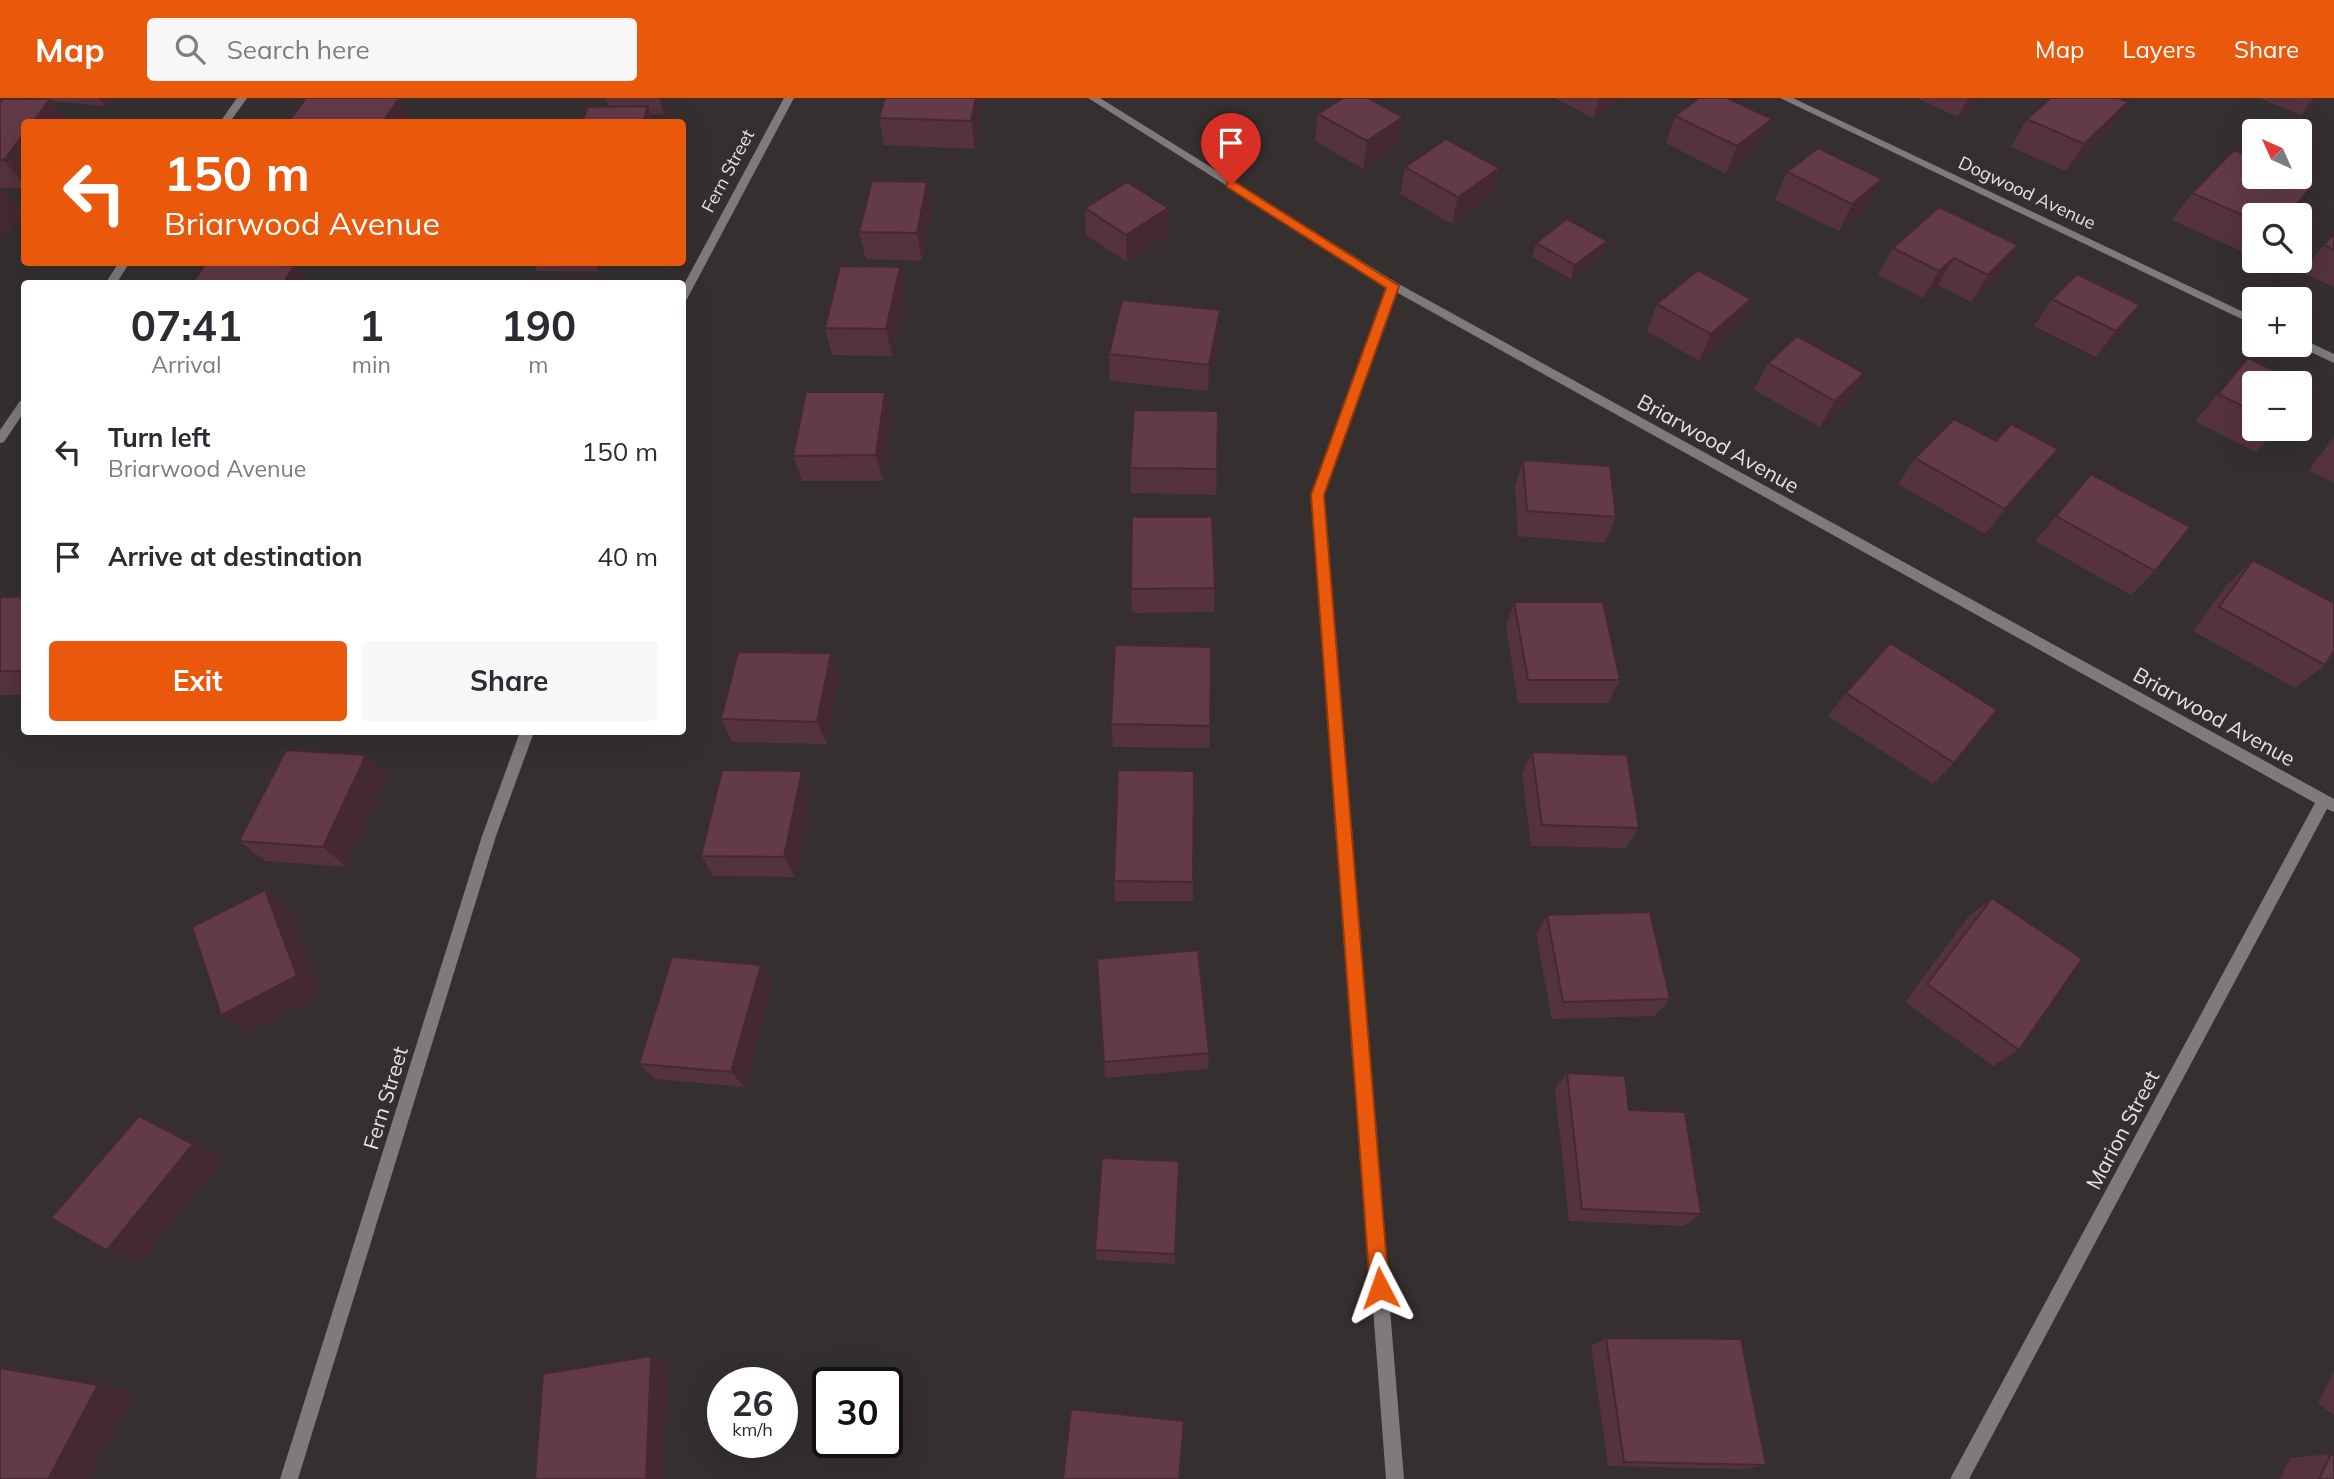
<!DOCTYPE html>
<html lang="en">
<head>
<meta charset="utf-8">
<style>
	:root { --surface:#fff; --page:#f7f7f7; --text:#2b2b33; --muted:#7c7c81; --accent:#ea580c }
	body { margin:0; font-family:Mulish,sans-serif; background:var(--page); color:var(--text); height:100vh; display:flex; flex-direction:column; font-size:26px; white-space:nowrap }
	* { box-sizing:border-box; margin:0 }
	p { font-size:23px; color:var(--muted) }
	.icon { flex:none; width:38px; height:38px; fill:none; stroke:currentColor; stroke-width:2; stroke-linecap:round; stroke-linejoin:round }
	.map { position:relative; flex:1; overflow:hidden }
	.sheet { position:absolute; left:21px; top:182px; width:665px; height:455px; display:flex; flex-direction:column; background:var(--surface); border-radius:7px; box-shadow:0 7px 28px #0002 }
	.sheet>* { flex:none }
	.banner { position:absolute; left:21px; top:21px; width:665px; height:147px; border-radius:7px; box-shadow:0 7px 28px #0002; background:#ea580c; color:#fff; overflow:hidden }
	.needle { width:46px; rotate:315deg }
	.buttons { position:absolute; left:2242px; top:21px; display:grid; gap:14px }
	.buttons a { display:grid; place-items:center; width:70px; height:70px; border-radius:7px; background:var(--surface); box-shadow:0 7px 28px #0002; font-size:35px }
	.speed { position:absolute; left:707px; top:1269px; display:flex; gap:14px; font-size:35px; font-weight:700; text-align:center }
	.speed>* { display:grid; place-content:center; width:91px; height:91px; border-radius:50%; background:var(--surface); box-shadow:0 7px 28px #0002; line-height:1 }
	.speed small { font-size:18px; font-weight:400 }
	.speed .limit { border:4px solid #111; border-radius:10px; background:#fff; color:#111 }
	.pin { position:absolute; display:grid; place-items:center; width:60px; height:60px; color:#fff; margin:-72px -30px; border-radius:50% 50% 50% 0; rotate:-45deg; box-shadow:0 0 7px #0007 }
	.pin .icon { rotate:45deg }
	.me { position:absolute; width:77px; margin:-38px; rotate:356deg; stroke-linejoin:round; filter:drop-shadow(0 0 5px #0008) }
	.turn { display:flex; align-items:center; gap:24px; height:147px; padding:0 28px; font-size:32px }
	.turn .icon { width:91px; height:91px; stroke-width:2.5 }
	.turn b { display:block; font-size:49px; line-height:60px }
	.eta { display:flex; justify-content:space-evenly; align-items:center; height:119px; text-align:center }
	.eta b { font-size:42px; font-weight:700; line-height:49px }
	.button { display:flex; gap:14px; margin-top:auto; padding:14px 28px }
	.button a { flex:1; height:80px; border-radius:7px; background:var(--accent); color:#fff; font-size:28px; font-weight:700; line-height:80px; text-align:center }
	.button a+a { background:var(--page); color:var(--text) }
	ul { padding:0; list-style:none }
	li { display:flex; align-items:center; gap:21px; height:105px; padding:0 28px }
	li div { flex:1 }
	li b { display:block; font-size:26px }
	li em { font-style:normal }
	header { display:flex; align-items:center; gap:42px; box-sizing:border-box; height:98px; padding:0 35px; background:var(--accent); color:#fff }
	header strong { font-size:33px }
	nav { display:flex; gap:38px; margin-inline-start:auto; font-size:24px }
	.search { width:490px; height:63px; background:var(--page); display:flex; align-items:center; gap:18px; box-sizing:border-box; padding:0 24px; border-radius:7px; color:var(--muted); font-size:26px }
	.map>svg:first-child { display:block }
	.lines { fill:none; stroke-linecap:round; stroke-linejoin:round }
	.minor { fill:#7e7b7a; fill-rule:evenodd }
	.wall { fill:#54323e }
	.shaded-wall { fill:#452932 }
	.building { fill:#623a48; stroke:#452932; stroke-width:2 }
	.route { fill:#ea580c; stroke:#983908; stroke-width:2 }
	.labels { text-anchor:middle; stroke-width:7; stroke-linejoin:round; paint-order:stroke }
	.far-street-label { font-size:18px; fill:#e7e3e3; stroke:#352f2f }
	.street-label { font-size:21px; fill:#e7e3e3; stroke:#352f2f }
</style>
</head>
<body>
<header>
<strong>Map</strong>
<div class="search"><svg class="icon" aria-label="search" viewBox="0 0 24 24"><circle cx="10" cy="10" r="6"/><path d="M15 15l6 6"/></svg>Search here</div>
<nav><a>Map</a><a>Layers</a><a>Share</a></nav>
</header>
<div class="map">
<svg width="2334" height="1381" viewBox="0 0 2334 1381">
	<rect width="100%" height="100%" fill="#352f2f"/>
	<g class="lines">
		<!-- minor -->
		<path class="minor" d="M 237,0 L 247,0 L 230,24 L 220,24 Z
			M 784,0 L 794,0 L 687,201 L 682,204 L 682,190 Z
			M 1088,0 L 1100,0 L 1397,185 L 2334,701 L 2334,714 L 2327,711 L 1969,1381 L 1950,1381 L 2315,705 L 1396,194 L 1323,397 L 1404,1381 L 1386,1381 L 1311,397 L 1387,189 Z
			M 1780,0 L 1793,0 L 2254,219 L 2254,227 Z
			M 119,164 L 130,164 L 116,186 L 105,186 Z
			M 2300,240 L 2334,256 L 2334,265 L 2296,247 L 2300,247 Z
			M 24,302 L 24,314 L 4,344 L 0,345 L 0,332 L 20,303 Z
			M 520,634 L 534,634 L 496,738 L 298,1381 L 280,1381 L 482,738 Z"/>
	</g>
	<!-- wall -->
	<path class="wall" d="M 45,0 L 114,0 L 105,8 L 51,3 L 68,24 L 24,24 L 24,90 L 2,90 L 23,115 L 0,145 L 0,5 L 46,1 Z
		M 605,0 L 669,0 L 664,16 L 651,16 L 609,9 Z
		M 885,0 L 978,0 L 981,22 L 975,51 L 884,47 L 879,20 Z
		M 1555,0 L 1622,0 L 1593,20 Z
		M 1916,0 L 1980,0 L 1958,19 Z
		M 2259,0 L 2317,0 L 2301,17 Z
		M 2128,4 L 2110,32 L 2066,73 L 2011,49 L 2027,21 Z
		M 1318,16 L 1403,19 L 1399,47 L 1363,71 L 1315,43 Z
		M 1675,18 L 1760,49 L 1726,76 L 1666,45 Z
		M 1405,69 L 1499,70 L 1492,97 L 1452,126 L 1400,96 Z
		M 1787,74 L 1868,108 L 1839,133 L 1775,102 Z
		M 927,84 L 932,111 L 922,163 L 866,161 L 859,134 Z
		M 2192,95 L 2254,117 L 2254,156 L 2252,158 L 2172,122 Z
		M 1939,109 L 2001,174 L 1971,204 L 1938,187 L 1923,200 L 1878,177 L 1893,150 Z
		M 1085,110 L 1168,110 L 1168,137 L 1127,164 L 1086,137 Z
		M 2334,135 L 2334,189 L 2301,174 Z
		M 1607,143 L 1602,157 L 1571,181 L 1532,159 L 1536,145 Z
		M 533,164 L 603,164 L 599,174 L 537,173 Z
		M 905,196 L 892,258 L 832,257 L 825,230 Z
		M 2052,201 L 2140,207 L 2119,234 L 2096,259 L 2034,228 Z
		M 1657,206 L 1739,228 L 1699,263 L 1647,233 Z
		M 1219,239 L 1208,293 L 1110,283 L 1109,256 Z
		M 2248,260 L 2254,285 L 2254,331 L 2278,331 L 2256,354 L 2195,323 Z
		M 1768,265 L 1864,275 L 1849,301 L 1820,329 L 1754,292 Z
		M 891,320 L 883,383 L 802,383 L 793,358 Z
		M 2334,339 L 2334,385 L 2309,372 Z
		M 1915,360 L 2037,377 L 1985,436 L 1898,386 Z
		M 1523,362 L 1616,419 L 1605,445 L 1518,438 L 1515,388 Z
		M 1130,370 L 1217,371 L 1216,397 L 1131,395 Z
		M 2091,376 L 2155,473 L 2131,497 L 2035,443 Z
		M 2253,462 L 2325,567 L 2295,590 L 2193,533 L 2227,487 Z
		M 1215,490 L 1214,514 L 1132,515 L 1131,491 Z
		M 0,499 L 24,499 L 24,597 L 0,597 Z
		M 1514,504 L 1620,582 L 1608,605 L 1518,605 L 1506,528 Z
		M 831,555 L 840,578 L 827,646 L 732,644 L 721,621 Z
		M 1846,595 L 1954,665 L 1933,686 L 1828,618 Z
		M 1111,626 L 1210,628 L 1209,650 L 1113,649 Z
		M 1532,654 L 1639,730 L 1626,750 L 1531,748 L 1522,675 Z
		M 366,657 L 388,679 L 346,769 L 265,763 L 239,743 Z
		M 802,673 L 811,695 L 795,779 L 714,778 L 701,758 Z
		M 1114,783 L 1193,784 L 1193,803 L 1115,803 Z
		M 1992,800 L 2019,952 L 1993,968 L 1905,904 L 1968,819 Z
		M 1547,817 L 1670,901 L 1655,918 L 1552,921 L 1536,836 Z
		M 773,885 L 745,989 L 655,981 L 639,966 Z
		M 1209,955 L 1208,971 L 1105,980 L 1104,964 Z
		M 1567,975 L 1701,1116 L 1684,1128 L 1569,1123 L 1555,991 Z
		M 1179,1063 L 1175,1166 L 1097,1162 L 1095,1152 Z
		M 1606,1240 L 1766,1367 L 1744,1371 L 1608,1368 L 1591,1248 Z
		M 2334,1272 L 2334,1317 L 2318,1305 Z
		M 2331,1356 L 2334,1381 L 2280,1381 L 2290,1360 Z"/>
	<!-- shaded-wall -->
	<path class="shaded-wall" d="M 99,0 L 114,0 L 105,8 Z
		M 399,0 L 411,24 L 383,24 Z
		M 659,0 L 669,0 L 664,16 Z
		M 976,0 L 978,0 L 981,22 L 975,51 L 971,23 Z
		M 1599,0 L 1622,0 L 1593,20 Z
		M 1968,0 L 1980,0 L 1958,19 Z
		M 2314,0 L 2317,0 L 2301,17 Z
		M 50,1 L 68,24 L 33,24 Z
		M 2128,4 L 2110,32 L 2066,73 L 2084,46 Z
		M 648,8 L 654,24 L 643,24 Z
		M 1403,19 L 1399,47 L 1363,71 L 1367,43 Z
		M 1772,21 L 1760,49 L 1726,76 L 1737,48 Z
		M 24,35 L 24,87 L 4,62 Z
		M 1499,70 L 1492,97 L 1452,126 L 1458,99 Z
		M 1882,81 L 1868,108 L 1839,133 L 1852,106 Z
		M 927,84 L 932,111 L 922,163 L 917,135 Z
		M 0,88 L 23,115 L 0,145 Z
		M 1168,110 L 1168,137 L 1127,164 L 1126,137 Z
		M 1607,143 L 1602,157 L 1571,181 L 1575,167 Z
		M 2018,147 L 2001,174 L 1971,204 L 1988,177 Z
		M 1954,160 L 1938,187 L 1923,200 L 1939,173 Z
		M 595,164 L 603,164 L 599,174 Z
		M 294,168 L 306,186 L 283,186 Z
		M 900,169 L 905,196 L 892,258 L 886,231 Z
		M 1751,201 L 1739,228 L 1699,263 L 1711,236 Z
		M 2140,207 L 2119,234 L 2096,259 L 2116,233 Z
		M 1220,212 L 1219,239 L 1208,293 L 1209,267 Z
		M 1864,275 L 1849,301 L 1820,329 L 1835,303 Z
		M 885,294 L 891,320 L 883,383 L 876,357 Z
		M 2058,351 L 2037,377 L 1985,436 L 2005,411 Z
		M 831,555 L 840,578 L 827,646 L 817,624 Z
		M 366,657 L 388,679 L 346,769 L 323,749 Z
		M 802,673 L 811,695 L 795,779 L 784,759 Z
		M 265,792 L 291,811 L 322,895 L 249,934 L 221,917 Z
		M 761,867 L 773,885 L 745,989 L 731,974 Z
		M 139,1018 L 171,1032 L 224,1059 L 142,1162 L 107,1152 Z
		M 651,1258 L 668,1266 L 664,1381 L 646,1381 Z
		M 98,1287 L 134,1293 L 89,1381 L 48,1381 Z"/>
	<!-- building -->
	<path class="building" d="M 306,0 L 399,0 L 383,24 L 288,24 Z
		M 885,0 L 976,0 L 971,23 L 879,20 Z
		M 1343,0 L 1368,0 L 1403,19 L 1367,43 L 1318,16 Z
		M 1699,0 L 1727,0 L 1772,21 L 1737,48 L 1675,18 Z
		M 2051,0 L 2118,0 L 2128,4 L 2084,46 L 2027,21 Z
		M 3,1 L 50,1 L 33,24 L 24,24 L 24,35 L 4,62 L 0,62 L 0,5 Z
		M 648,8 L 643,24 L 582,24 L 588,9 Z
		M 1446,41 L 1499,70 L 1458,99 L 1405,69 Z
		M 1818,50 L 1882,81 L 1852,106 L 1787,74 Z
		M 2234,52 L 2254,60 L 2254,79 L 2297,79 L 2314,86 L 2287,117 L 2254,117 L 2254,122 L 2192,95 Z
		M 872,83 L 927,84 L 917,135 L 859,134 Z
		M 1127,84 L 1168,110 L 1126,137 L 1085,110 Z
		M 1939,109 L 2018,147 L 1988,177 L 1954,160 L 1939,173 L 1893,150 Z
		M 1567,121 L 1607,143 L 1575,167 L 1536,145 Z
		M 2334,136 L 2334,152 L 2324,147 Z
		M 207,164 L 240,164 L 294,168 L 283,186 L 260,184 L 259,186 L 192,186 Z
		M 840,168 L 900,169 L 886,231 L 825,230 Z
		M 1698,172 L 1751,201 L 1711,236 L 1657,206 Z
		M 2077,176 L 2140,207 L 2116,233 L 2052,201 Z
		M 1122,202 L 1220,212 L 1209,267 L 1109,256 Z
		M 1797,238 L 1864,275 L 1835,303 L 1768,265 Z
		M 2248,260 L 2311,290 L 2300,304 L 2300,285 L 2254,285 L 2254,314 L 2218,296 Z
		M 806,294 L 885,294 L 876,357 L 793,358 Z
		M 1134,312 L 1218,313 L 1217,371 L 1130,370 Z
		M 1954,321 L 1996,343 L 2011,326 L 2058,351 L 2005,411 L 1915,360 Z
		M 1523,362 L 1610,368 L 1616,419 L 1527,413 Z
		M 2091,376 L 2190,429 L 2155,473 L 2056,418 Z
		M 1132,419 L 1212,419 L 1215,490 L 1131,491 Z
		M 2253,462 L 2334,505 L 2334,553 L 2325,567 L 2219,509 Z
		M 0,499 L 24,499 L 24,569 L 22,573 L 0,573 Z
		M 1514,504 L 1603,504 L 1620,582 L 1528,582 Z
		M 1890,545 L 1997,612 L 1954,665 L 1846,595 Z
		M 1115,547 L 1211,549 L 1210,628 L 1111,626 Z
		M 738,554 L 831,555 L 817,624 L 721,621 Z
		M 286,652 L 366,657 L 323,749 L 239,743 Z
		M 1532,654 L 1627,657 L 1639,730 L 1542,727 Z
		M 722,672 L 802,673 L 784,759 L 701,758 Z
		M 1118,672 L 1194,673 L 1193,784 L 1114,783 Z
		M 265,792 L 297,878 L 221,917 L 192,829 Z
		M 1992,800 L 2082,861 L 2019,952 L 1927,886 Z
		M 1650,814 L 1670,901 L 1563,904 L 1547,817 Z
		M 1198,852 L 1209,955 L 1104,964 L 1097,861 Z
		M 672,859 L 761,867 L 731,974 L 639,966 Z
		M 1567,975 L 1625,978 L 1629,1012 L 1685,1014 L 1701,1116 L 1582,1111 Z
		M 139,1018 L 193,1046 L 107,1152 L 51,1120 Z
		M 1102,1060 L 1179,1063 L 1175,1156 L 1095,1152 Z
		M 1606,1240 L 1741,1241 L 1766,1367 L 1624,1364 Z
		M 651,1258 L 646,1381 L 535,1381 L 543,1276 Z
		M 0,1270 L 98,1287 L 48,1381 L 0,1381 Z
		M 1071,1311 L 1184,1323 L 1179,1381 L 1063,1381 Z
		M 2331,1356 L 2334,1358 L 2334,1381 L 2319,1381 Z"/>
	<!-- route -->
	<path class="route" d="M 1227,84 L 1235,84 L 1399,188 L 1324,397 L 1389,1190 L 1387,1197 L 1380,1199 L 1373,1197 L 1370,1190 L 1311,397 L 1386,190 L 1227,89 Z"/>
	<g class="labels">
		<!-- far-street labels -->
		<g class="far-street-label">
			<text transform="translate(728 73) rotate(-62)" y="6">Fern Street</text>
			<text transform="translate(2027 95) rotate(25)" y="6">Dogwood Avenue</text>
		</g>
		<!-- street labels -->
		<g class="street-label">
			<text transform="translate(1718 346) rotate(29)" y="7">Briarwood Avenue</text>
			<text transform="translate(2214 619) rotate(29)" y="7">Briarwood Avenue</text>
			<text transform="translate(386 1000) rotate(-73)" y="7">Fern Street</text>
			<text transform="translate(2123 1032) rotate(-62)" y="7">Marion Street</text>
		</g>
	</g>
</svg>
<div class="buttons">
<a><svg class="needle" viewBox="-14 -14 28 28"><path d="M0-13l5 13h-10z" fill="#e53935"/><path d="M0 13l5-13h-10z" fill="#7c7c81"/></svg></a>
<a><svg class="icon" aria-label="search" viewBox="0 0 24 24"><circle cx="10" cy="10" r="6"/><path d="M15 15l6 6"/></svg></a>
<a>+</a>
<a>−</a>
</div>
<div class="speed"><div>26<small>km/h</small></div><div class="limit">30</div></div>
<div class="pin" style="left:1231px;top:87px;background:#d93025"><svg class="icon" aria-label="arrive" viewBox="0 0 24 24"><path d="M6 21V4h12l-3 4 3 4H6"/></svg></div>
<svg class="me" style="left:1380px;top:1190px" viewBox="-20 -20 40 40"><path d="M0-17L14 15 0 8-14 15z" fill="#ea580c" stroke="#fff" stroke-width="4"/></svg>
<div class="banner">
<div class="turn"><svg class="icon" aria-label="left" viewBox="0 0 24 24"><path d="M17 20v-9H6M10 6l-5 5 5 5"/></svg><div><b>150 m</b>Briarwood Avenue</div></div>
</div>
<section class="sheet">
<div class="eta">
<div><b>07:41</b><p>Arrival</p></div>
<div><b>1</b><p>min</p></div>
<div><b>190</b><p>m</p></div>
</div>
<ul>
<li><svg class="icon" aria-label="left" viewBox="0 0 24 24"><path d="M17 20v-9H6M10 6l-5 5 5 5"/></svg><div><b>Turn left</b><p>Briarwood Avenue</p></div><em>150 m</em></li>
<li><svg class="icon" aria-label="arrive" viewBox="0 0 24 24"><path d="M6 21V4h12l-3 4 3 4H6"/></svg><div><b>Arrive at destination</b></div><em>40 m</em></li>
</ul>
<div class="button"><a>Exit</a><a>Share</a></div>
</section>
</div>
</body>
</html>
